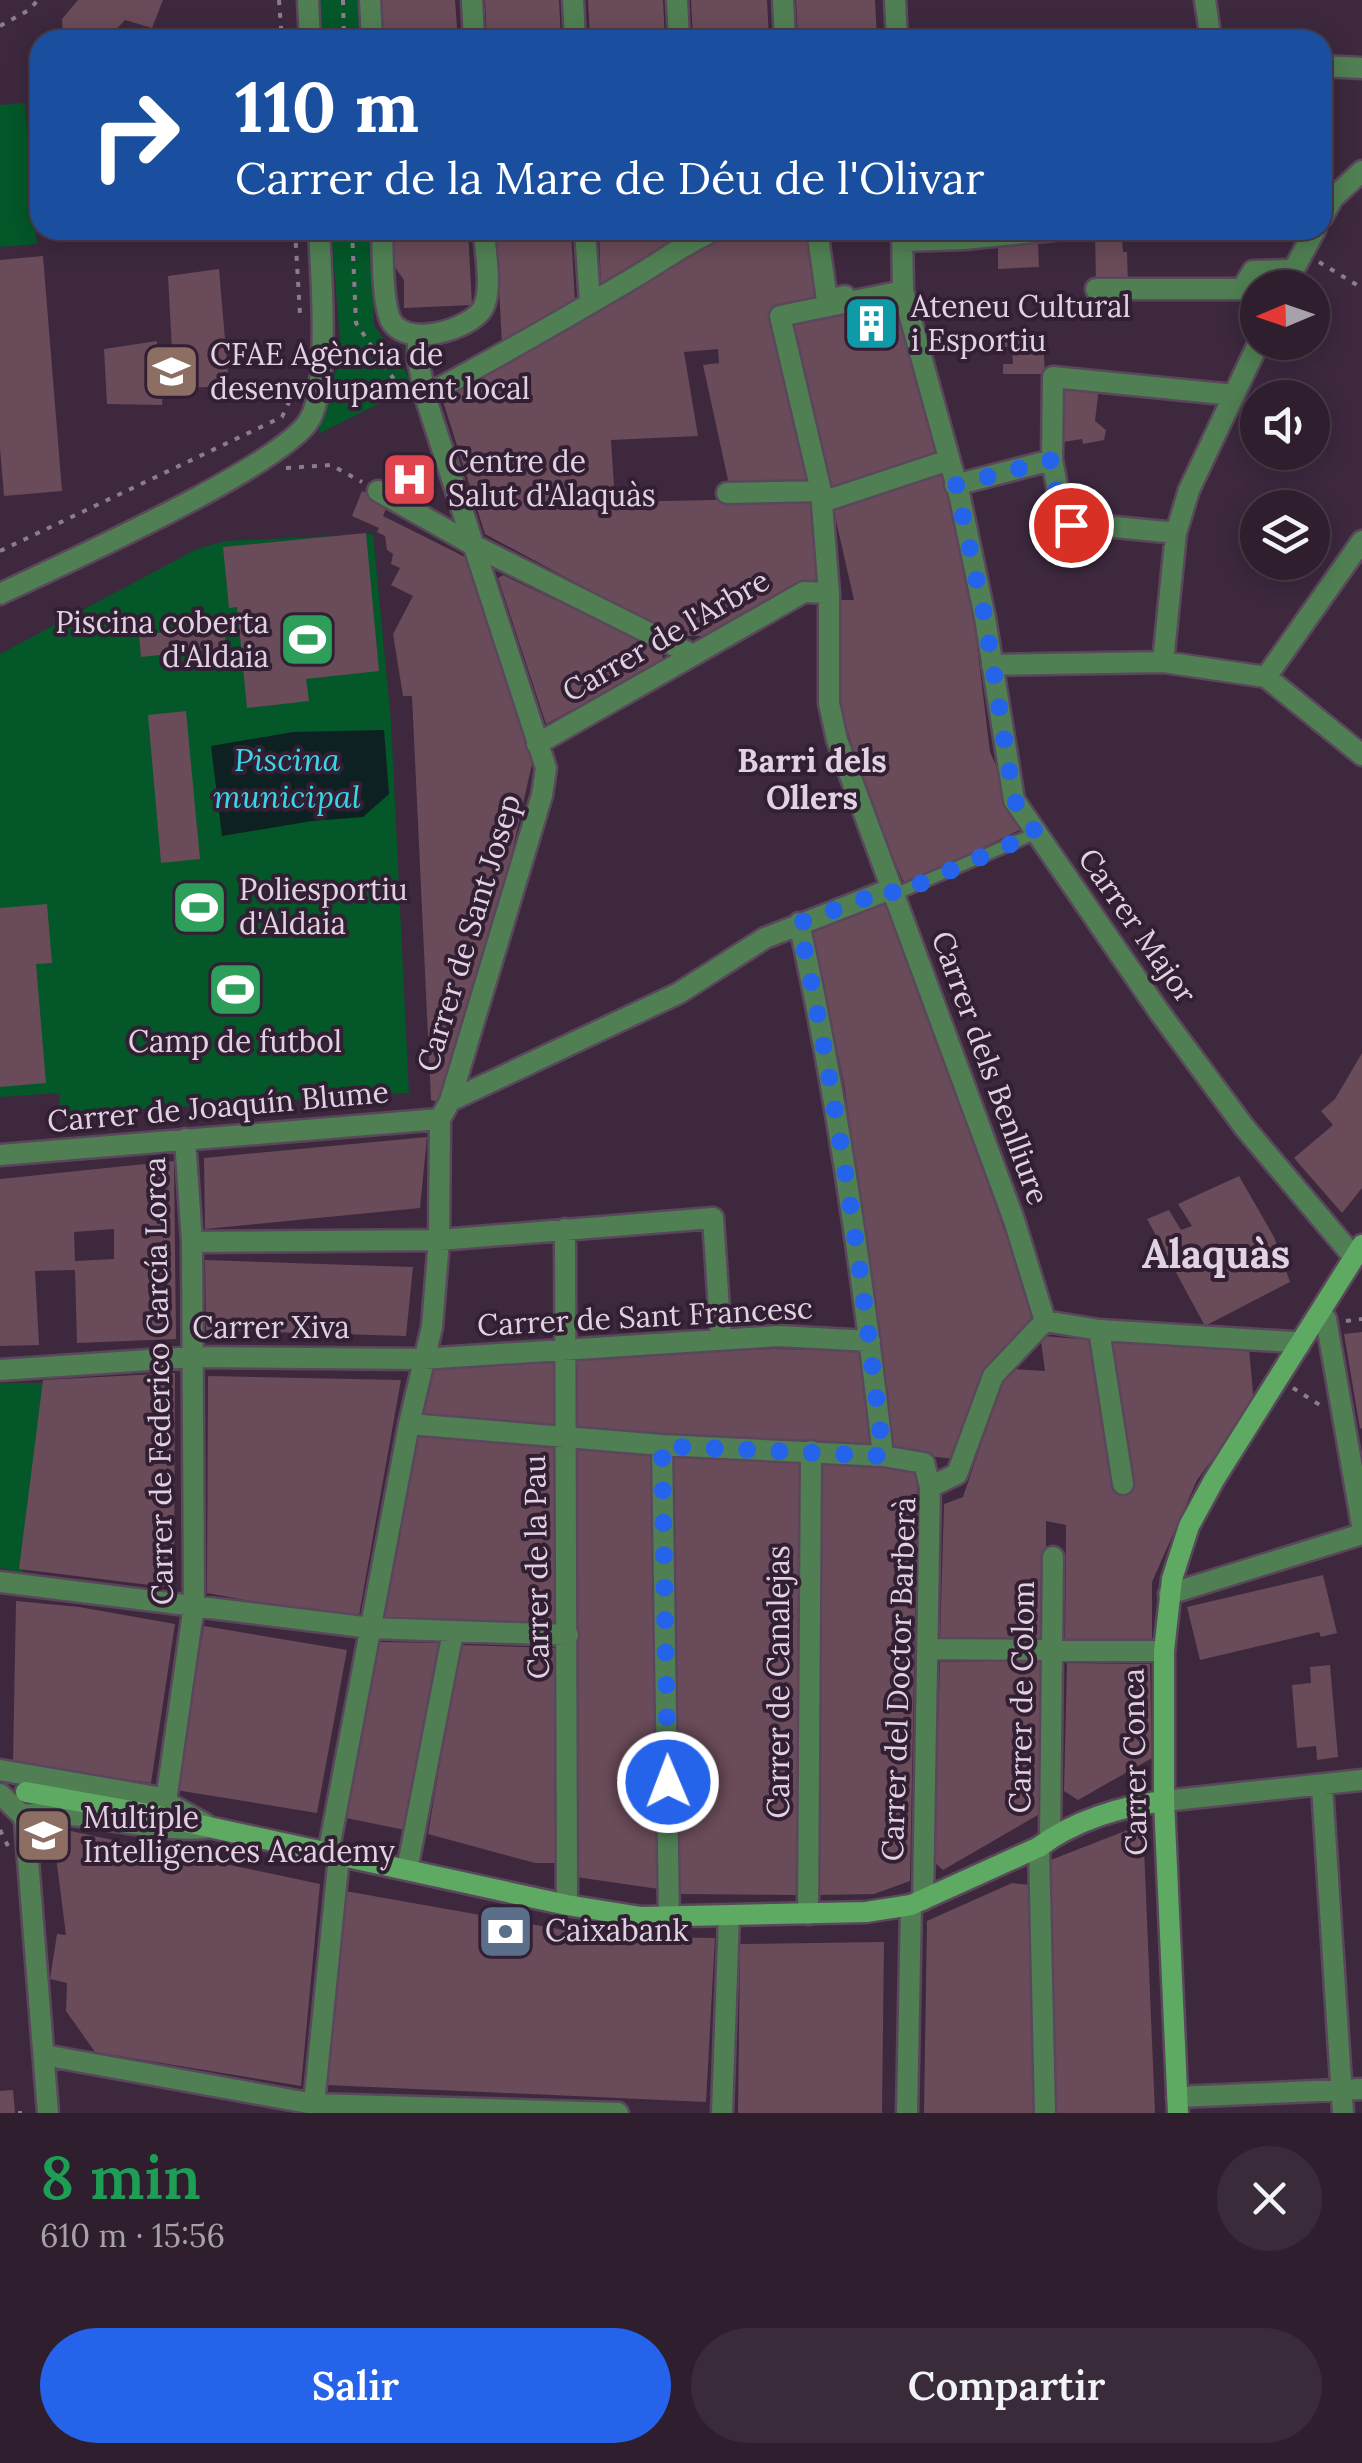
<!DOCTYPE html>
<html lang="es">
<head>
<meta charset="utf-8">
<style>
	:root { --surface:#2e1e2e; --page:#3a2b3a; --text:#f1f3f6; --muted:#a7a2aa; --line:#493c4a; --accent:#2563eb }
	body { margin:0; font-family:Lora,serif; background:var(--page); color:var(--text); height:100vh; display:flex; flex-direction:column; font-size:38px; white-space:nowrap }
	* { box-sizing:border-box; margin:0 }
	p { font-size:32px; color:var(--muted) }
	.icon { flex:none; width:55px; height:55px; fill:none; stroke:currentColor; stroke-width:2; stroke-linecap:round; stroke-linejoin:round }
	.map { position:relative; height:2113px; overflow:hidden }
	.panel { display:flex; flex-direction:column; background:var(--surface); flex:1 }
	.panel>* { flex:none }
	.hud { position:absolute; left:30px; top:30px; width:1302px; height:210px; border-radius:30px; box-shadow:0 5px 25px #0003,0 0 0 2px var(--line); background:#1a4fa0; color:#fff; overflow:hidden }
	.needle { width:65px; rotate:268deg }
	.buttons { position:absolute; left:1240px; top:270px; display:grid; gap:20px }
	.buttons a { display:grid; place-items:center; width:90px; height:90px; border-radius:50%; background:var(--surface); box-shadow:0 5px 25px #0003,0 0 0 2px var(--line); font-size:50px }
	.pin { position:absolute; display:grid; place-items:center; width:85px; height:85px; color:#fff; margin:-42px; border:5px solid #fff; border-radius:50%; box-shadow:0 2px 10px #0007 }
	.me { position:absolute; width:110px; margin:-55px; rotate:359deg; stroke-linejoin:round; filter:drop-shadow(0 0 8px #0008) }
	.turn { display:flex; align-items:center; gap:35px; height:210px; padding:0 40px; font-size:45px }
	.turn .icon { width:130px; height:130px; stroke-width:2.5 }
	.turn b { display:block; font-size:70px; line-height:85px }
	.round { display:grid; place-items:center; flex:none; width:105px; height:105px; border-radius:52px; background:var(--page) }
	.headline { display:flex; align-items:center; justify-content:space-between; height:170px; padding:0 40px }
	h1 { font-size:60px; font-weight:600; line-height:75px; color:#1e9e55 }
	.cta { display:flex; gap:20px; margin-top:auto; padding:20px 40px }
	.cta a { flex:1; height:115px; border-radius:60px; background:var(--accent); color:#fff; font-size:40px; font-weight:600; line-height:115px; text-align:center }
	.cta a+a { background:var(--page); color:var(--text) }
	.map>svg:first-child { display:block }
	.green { fill:#035729 }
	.water { fill:#0d2123 }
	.building { fill:#6a4b59; fill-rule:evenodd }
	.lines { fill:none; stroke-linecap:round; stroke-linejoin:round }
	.lane-casing { stroke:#5a475b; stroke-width:16 }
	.street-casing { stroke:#5a475b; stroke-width:25 }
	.secondary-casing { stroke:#5a475b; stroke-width:25 }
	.path { stroke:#8e7c8e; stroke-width:4; stroke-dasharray:5 8; stroke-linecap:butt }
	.lane { stroke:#507f53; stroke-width:11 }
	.street { stroke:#507f53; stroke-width:20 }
	.secondary { stroke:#5eaa63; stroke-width:20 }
	.route { stroke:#2563eb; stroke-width:18; stroke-dasharray:0 32.4 }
	.labels { text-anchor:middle; stroke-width:8; stroke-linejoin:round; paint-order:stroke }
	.poi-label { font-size:30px; fill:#e0d2e0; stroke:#331f34; text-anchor:start }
	.street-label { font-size:30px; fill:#e0d2e0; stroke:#331f34 }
	.water-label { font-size:32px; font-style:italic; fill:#38d7e7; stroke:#331f34 }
	.neighbourhood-label { font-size:32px; font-weight:bold; fill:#e0d2e0; stroke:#331f34 }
	.district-label { font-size:40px; font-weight:bold; fill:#e0d2e0; stroke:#331f34 }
</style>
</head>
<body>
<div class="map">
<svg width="1362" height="2113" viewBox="0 0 1362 2113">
	<rect width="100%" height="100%" fill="#3d283e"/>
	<!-- green -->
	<path class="green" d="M 320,0 L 363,0 L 365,40 L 321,40 Z
		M 25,103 L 37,244 L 0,247 L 0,105 Z
		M 331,230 L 371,230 L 374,325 L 415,386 L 318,434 L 341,351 Z
		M 373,534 L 391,721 L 409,1093 L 60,1114 L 59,1093 L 0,1097 L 0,654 L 197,549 L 225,541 Z
		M 0,1383 L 48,1383 L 23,1573 L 0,1568 Z"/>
	<!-- water -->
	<path class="water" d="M 384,730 L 389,794 L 363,817 L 312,821 L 222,836 L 211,746 L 293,732 Z"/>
	<!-- building -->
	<path class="building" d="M 78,0 L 163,0 L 152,28 L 125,20 L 106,40 L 84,40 L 77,32 L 63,40 L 62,19 Z
		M 382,0 L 455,0 L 458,40 L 384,40 Z
		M 485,0 L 559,0 L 561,40 L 487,40 Z
		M 588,0 L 663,0 L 665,40 L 590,40 Z
		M 691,0 L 767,0 L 769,40 L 693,40 Z
		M 796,0 L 875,0 L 877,40 L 798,40 Z
		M 392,230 L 468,230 L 472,305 L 404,308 L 404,280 L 394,266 Z
		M 496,230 L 571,230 L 575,303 L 502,345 Z
		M 599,230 L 673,230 L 674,246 L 601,288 Z
		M 734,230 L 809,230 L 823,299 L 770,314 L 813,488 L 730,489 L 703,365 L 719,363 L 718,349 L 684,352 L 698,436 L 611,440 L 615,502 L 814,498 L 822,580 L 795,590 L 705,636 L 675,636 L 485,534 L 441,395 Z
		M 1095,230 L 1127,230 L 1127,239 L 1122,239 L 1123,252 L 1127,252 L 1128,284 L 1096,285 Z
		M 1038,244 L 1039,267 L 998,269 L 998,246 Z
		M 43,256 L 62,491 L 4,496 L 0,448 L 0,260 Z
		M 219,269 L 229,386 L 163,389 L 162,405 L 107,404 L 104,349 L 157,341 L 157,350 L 172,350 L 168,276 Z
		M 898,300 L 939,457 L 829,494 L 788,319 Z
		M 1005,338 L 1043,338 L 1045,374 L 1003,374 L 1003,364 L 1013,364 L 1012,347 L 1004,347 Z
		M 1057,384 L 1099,387 L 1095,421 L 1106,430 L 1104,440 L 1083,444 L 1082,439 L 1057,443 Z
		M 943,468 L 972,604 L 990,752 L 1024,828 L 905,885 L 854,770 L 859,768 L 844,719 L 839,719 L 835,600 L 854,600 L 832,503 Z
		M 362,491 L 389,501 L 383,516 L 467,558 L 532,764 L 506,879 L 439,1102 L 431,1100 L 412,696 L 403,696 L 393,634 L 413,596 L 391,585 L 400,568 L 391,564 L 393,554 L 387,550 L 385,536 L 377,532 L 379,528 L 352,516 Z
		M 366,533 L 379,671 L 306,679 L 309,701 L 247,708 L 237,607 L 229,608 L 223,547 Z
		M 503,575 L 662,651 L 663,661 L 546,724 L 498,578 Z
		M 224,626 L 226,648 L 141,657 L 139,635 Z
		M 186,711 L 200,859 L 161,863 L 148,715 Z
		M 888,897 L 1036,1321 L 955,1459 L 892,1452 L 845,1089 L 812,926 Z
		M 47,904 L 52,963 L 36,964 L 46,1083 L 0,1087 L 0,908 Z
		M 1362,1053 L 1362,1188 L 1342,1213 L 1294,1158 L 1333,1125 L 1321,1111 L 1335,1099 Z
		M 427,1137 L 420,1208 L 205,1229 L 204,1158 Z
		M 174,1161 L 176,1339 L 77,1343 L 75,1270 L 35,1271 L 39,1345 L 0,1346 L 0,1179 ZM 114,1229 L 114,1259 L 75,1261 L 74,1232 Z
		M 1239,1176 L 1274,1237 L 1290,1282 L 1205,1326 L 1147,1219 L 1169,1210 L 1181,1230 L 1192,1226 L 1178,1204 Z
		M 205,1260 L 413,1267 L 406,1336 L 206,1330 Z
		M 1362,1332 L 1362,1428 L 1360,1429 L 1344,1334 Z
		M 1044,1336 L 1090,1340 L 1117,1491 L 1107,1341 L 1249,1349 L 1254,1404 L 1197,1480 L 1152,1582 L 1152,1647 L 1065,1645 L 1066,1525 L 1046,1521 L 1046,1644 L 940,1641 L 944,1504 L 963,1497 L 1005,1374 L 1013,1369 L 1045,1371 L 1041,1341 Z
		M 774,1349 L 863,1351 L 874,1449 L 612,1434 L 573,1428 L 572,1358 Z
		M 555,1358 L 558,1432 L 423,1421 L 429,1366 Z
		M 175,1373 L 174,1588 L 19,1569 L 43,1380 Z
		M 208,1376 L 401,1380 L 358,1621 L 207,1593 Z
		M 418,1437 L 558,1447 L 559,1626 L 385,1617 Z
		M 574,1448 L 657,1453 L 659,1889 L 576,1877 Z
		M 673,1455 L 803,1461 L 799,1895 L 680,1894 Z
		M 822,1463 L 918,1470 L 910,1881 L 874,1894 L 818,1895 Z
		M 1323,1575 L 1337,1633 L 1321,1637 L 1319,1632 L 1200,1660 L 1187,1607 Z
		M 16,1601 L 79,1607 L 175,1624 L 151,1783 L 13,1763 Z
		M 204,1626 L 347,1650 L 317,1813 L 176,1790 Z
		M 380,1642 L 440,1643 L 405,1830 L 346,1818 Z
		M 460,1645 L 559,1648 L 561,1863 L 535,1863 L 428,1834 Z
		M 940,1662 L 1042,1662 L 1043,1812 L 943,1870 L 934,1862 Z
		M 1067,1663 L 1150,1664 L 1152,1758 L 1078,1800 L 1064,1791 Z
		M 1330,1665 L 1338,1757 L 1317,1760 L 1316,1746 L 1297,1748 L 1292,1685 L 1311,1683 L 1310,1667 Z
		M 1143,1824 L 1155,2113 L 1053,2113 L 1048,1861 Z
		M 66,1830 L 320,1884 L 301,2086 L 95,2052 L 66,2011 L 67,1983 L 50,1979 L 57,1934 L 66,1935 L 54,1841 L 58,1834 Z
		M 1012,1883 L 1031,1885 L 1034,2113 L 924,2113 L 927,1921 Z
		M 345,1891 L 598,1936 L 715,1938 L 706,2102 L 327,2085 Z
		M 884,1942 L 882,2113 L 738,2113 L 740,1944 Z
		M 13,2090 L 15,2113 L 0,2113 L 0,2091 Z"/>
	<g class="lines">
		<defs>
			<path id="lane" d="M 893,895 L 1036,833"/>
			<path id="street" d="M 308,0 L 310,40
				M 370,0 L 372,40
				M 472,0 L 474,40
				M 573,0 L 575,40
				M 677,0 L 679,40
				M 783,0 L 785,40
				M 895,0 L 897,40
				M 1205,0 L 1211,40
				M 1322,66 L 1362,68
				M 1322,217 L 1333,198 L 1362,171
				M 382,230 C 383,255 382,294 389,316 C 400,351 471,330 483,308 C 493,289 485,252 484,230
				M 585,230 L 590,303
				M 817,230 L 827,300 L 845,296
				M 902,230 L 903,291 L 960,498 L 985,618 L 1014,800 L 1160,1013 L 1245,1128 L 1353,1256
				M 902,241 L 964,239 L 1054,230
				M 1284,288 L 1315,230
				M 1096,289 L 1242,289 L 1253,271 L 1293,270
				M 903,291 L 780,316 L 821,491 L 829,593 L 829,703 L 837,740 L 1014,1220 L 1045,1321
				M 426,395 C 496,358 566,318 635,277 C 662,261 686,243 715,230
				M 955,485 L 1052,460
				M 378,491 L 475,546 L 691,654
				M 727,493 L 821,491
				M 822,502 L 949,460
				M 1176,533 L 1064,522 L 1052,460 L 1053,377 L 1234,395
				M 0,594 C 58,566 285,465 310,419 C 330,383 321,273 319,230
				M 1163,662 L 1176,533 L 1189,490 L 1259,342
				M 992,665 L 1163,662 L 1266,677
				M 1266,677 L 1362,541
				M 1266,677 L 1362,755
				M 537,744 L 804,592 L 829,593
				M 799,923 C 838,1099 863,1277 883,1456
				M 450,1101 L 679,993 L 765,938 L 891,889
				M 0,1155 L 440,1119
				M 565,1229 L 567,1905
				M 192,1242 L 439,1240 L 713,1218 L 721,1339
				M 1326,1319 L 1362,1525
				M 1099,1330 L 1123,1484
				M 0,1370 L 193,1357 L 422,1359 L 779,1336 L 870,1341
				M 409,1424 L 662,1445 L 883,1456 L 924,1463 L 930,1487
				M 662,1445 L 669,1917
				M 0,1582 L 371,1628 L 568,1635
				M 1169,1594 L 1362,1534
				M 928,1649 L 1164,1651
				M 0,1770 L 157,1797 L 205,1824
				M 1322,1786 L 1343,2113
				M 0,1794 L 22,1815 L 25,1822 L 48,2113
				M 166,1801 L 194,1605 L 192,1242 L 185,1139
				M 1164,1801 L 1362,1780
				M 22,1815 C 83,1808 143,1833 205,1828
				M 1050,1838 L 1053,1557
				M 1039,1847 L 1045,2113
				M 328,1854 L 409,1424 L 432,1327 L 439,1240 L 440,1119 L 450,1101 L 542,795 L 546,768 L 426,399 L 418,360 L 418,337
				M 407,1870 L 453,1632
				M 923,1900 L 930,1487 L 957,1474 L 993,1376 L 1045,1321 L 1099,1330 L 1293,1342 L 1299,1346
				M 808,1914 L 811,1451
				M 44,2055 L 314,2104 L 618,2113
				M 1177,2097 L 1362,2089
				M 314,2104 L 339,1856
				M 722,2113 L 729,1916
				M 907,2113 L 911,1905"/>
			<path id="secondary" d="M 26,1792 L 149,1814 L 567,1905 L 641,1917 L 866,1912 L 911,1905 L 1039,1847 C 1073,1821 1122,1806 1164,1801
				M 1178,2113 L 1164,1801 L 1164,1651 L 1172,1579 L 1189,1526 L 1214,1480 L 1362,1245"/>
		</defs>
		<!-- lane casing -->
		<use href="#lane" class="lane-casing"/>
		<!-- street casing -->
		<use href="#street" class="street-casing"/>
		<!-- secondary casing -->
		<use href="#secondary" class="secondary-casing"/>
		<!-- path -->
		<path class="path" d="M 279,0 L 282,40
			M 343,0 L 344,40
			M 0,26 L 29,10 L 38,0
			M 295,230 L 300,315
			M 352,230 L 356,323 L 401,390 L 405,387
			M 1319,262 L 1362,288
			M 286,468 L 331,465 L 362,482
			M 0,551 L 282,417 L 298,383
			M 1346,1321 L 1362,1319
			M 1293,1388 L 1323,1407
			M 0,1830 L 8,1846
			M 20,2111 L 20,2113"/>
		<!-- lane -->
		<use href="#lane" class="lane"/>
		<!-- street -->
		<use href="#street" class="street"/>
		<!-- secondary -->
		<use href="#secondary" class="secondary"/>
	</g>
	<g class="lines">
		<!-- route -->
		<path class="route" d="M 668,1782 L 662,1446 L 883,1456 C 863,1277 837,1099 799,923 L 891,889 L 894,895 L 1036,833 L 1014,800 L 985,618 L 956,485 L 1052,460 L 1060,514 L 1064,522 L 1071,525"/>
	</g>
	<!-- icons -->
	<defs>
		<symbol id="building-square" viewBox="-11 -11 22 22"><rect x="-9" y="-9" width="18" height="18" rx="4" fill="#0f9aa8" stroke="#331f34"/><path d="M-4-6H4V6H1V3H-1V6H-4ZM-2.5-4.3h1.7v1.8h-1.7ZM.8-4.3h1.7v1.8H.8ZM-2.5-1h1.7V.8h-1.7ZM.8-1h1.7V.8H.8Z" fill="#fff"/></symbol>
		<symbol id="school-square" viewBox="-11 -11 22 22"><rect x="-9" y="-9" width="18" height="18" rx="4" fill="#8d6e63" stroke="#331f34"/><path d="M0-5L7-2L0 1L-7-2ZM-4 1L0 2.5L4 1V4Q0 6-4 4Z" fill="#fff"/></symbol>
		<symbol id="hospital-square" viewBox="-11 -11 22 22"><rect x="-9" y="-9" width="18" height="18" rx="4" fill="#e0444e" stroke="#331f34"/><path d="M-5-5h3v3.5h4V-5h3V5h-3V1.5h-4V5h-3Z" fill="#fff"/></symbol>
		<symbol id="stadium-square" viewBox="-11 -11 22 22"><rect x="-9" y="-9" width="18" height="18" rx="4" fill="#2e9e5b" stroke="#331f34"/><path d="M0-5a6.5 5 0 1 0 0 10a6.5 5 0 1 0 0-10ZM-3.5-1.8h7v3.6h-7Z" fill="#fff"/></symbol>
		<symbol id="bank-square" viewBox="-11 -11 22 22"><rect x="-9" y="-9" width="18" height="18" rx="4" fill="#5c6f8a" stroke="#331f34"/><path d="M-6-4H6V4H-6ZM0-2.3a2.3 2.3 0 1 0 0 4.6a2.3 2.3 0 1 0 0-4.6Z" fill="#fff"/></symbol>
	</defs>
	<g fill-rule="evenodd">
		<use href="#building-square" x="840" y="292" width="63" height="63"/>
		<use href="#school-square" x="140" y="340" width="63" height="63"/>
		<use href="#hospital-square" x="378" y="448" width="63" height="63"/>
		<use href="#stadium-square" x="276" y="608" width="63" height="63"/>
		<use href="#stadium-square" x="168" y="876" width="63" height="63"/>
		<use href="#stadium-square" x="204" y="958" width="63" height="63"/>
		<use href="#school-square" x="12" y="1804" width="63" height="63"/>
		<use href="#bank-square" x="474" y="1900" width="63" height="63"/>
	</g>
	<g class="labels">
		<!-- poi labels -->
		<g class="poi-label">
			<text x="911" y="317">Ateneu Cultural<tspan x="911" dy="34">i Esportiu</tspan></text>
			<text x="210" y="365">CFAE Agència de<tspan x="210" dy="34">desenvolupament local</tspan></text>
			<text x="448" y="472">Centre de<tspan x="448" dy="34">Salut d'Alaquàs</tspan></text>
			<text x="269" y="633" text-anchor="end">Piscina coberta<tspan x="269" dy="34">d'Aldaia</tspan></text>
			<text x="239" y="900">Poliesportiu<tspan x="239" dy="34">d'Aldaia</tspan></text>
			<text x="235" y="1052" text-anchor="middle">Camp de futbol</text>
			<text x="83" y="1828">Multiple<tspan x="83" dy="34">Intelligences Academy</tspan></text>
			<text x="545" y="1941">Caixabank</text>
		</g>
		<!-- street labels -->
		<g class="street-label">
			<text transform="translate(666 636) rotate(-30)" y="10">Carrer de l'Arbre</text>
			<text transform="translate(1137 926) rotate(55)" y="10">Carrer Major</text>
			<text transform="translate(469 933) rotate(-73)" y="10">Carrer de Sant Josep</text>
			<text transform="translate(990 1068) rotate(70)" y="10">Carrer dels Benlliure</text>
			<text transform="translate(218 1107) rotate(-5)" y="10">Carrer de Joaquín Blume</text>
			<text transform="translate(645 1317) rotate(-3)" y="10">Carrer de Sant Francesc</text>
			<text x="271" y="1338">Carrer Xiva</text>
			<text transform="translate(159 1381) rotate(-91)" y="10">Carrer de Federico García Lorca</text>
			<text transform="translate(537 1567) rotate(-91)" y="10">Carrer de la Pau</text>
			<text transform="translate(899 1679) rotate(-88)" y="10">Carrer del Doctor Barberà</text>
			<text transform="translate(779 1682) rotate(-90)" y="10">Carrer de Canalejas</text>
			<text transform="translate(1022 1697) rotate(-89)" y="10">Carrer de Colom</text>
			<text transform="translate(1135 1762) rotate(-91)" y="10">Carrer Conca</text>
		</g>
		<!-- water labels -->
		<g class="water-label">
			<text x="287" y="771">Piscina<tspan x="287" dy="37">municipal</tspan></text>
		</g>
		<!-- neighbourhood labels -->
		<g class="neighbourhood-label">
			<text x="812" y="772">Barri dels<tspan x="812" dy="37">Ollers</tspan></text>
		</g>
		<!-- district labels -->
		<g class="district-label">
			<text x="1216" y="1268">Alaquàs</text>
		</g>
	</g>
</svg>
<div class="buttons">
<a><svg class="needle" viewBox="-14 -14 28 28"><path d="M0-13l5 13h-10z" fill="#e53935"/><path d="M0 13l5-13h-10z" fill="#a7a2aa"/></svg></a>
<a><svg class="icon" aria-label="sound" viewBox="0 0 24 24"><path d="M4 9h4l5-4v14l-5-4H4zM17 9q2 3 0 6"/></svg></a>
<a><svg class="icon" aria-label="layers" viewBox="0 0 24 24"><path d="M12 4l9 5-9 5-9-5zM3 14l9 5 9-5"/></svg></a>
</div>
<div class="pin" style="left:1071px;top:525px;background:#d93025"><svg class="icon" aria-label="arrive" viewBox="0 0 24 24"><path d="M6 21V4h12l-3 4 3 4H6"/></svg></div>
<svg class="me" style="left:668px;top:1782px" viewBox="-20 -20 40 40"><circle r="17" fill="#2563eb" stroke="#fff" stroke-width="3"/><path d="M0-11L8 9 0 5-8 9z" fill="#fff"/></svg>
<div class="hud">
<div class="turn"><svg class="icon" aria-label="right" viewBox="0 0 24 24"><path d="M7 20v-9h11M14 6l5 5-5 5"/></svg><div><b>110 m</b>Carrer de la Mare de Déu de l'Olivar</div></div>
</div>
</div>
<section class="panel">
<div class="headline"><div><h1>8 min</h1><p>610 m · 15:56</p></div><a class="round"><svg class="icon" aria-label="close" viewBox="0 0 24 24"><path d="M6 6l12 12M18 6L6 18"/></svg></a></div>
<div class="cta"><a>Salir</a><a>Compartir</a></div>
</section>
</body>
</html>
